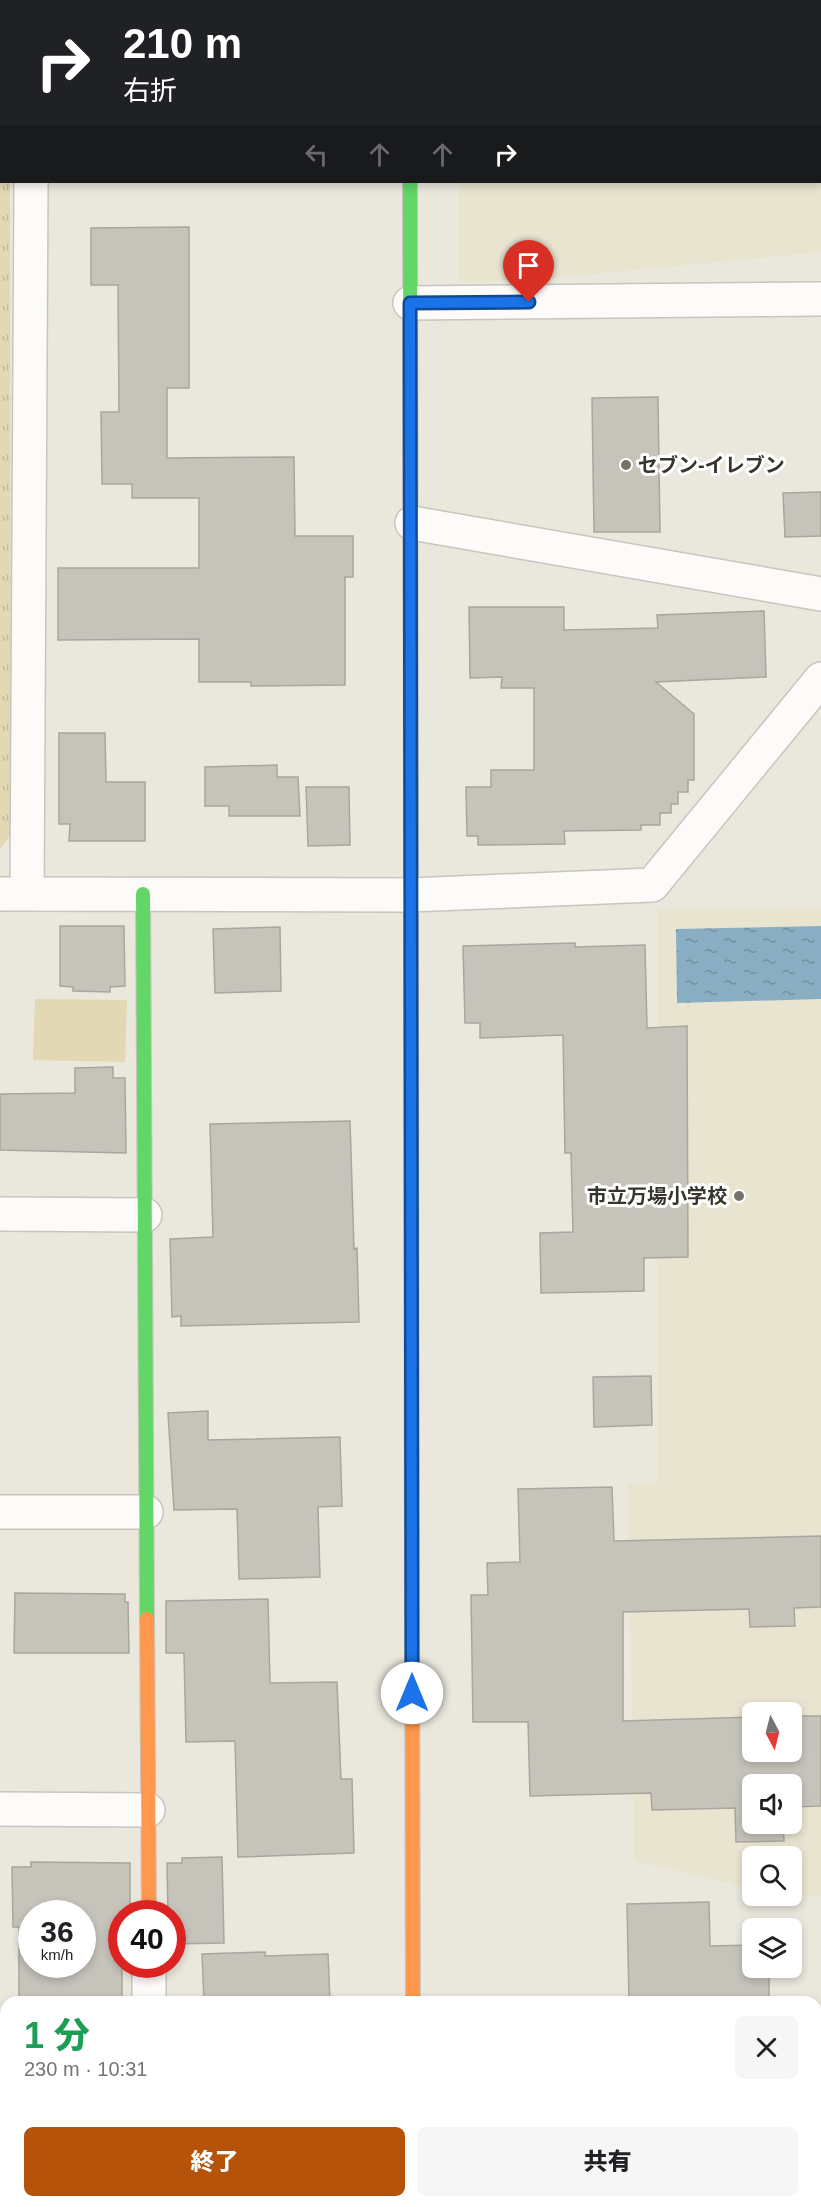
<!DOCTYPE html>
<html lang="ja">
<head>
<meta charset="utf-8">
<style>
	:root { --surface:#fff; --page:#f6f6f6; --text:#202124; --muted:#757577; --accent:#b45309 }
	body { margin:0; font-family:Helvetica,"Noto Sans JP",sans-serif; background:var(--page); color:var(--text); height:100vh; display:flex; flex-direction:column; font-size:22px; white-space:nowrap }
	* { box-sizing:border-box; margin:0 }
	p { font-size:20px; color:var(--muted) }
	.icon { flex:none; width:33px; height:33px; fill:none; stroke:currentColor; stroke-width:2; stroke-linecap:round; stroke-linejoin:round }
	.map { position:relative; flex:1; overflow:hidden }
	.panel { position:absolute; left:0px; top:1996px; width:822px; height:212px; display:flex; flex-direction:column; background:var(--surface); border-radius:18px 18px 0 0; box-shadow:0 3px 9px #0003 }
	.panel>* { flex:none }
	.hud { position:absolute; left:0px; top:0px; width:822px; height:183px; box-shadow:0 3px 9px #0003; background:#202124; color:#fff; overflow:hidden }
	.needle { width:39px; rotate:173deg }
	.fabs { position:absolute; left:742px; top:1702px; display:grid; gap:12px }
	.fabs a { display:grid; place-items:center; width:60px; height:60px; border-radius:9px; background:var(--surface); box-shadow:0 3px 9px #0003; font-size:30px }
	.speed { position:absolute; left:18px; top:1900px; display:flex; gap:12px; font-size:30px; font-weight:700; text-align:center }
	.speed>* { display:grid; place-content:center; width:78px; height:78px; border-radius:50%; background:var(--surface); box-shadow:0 3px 9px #0003; line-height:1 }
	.speed small { font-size:15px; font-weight:400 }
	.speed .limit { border:9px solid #d22; background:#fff; color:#111 }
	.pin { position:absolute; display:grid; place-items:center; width:51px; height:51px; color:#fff; margin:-62px -26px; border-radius:50% 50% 50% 0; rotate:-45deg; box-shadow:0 0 6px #0007 }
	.pin .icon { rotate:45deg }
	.me { position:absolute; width:66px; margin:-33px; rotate:0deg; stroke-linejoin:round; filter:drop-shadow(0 0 4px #0008) }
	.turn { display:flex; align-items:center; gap:21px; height:126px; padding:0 24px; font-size:27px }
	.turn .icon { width:78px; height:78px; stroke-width:2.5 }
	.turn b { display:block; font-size:42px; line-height:51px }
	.lanes { display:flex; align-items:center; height:57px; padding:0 24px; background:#0003; justify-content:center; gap:30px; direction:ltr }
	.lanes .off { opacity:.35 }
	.round { display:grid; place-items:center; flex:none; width:63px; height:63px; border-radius:9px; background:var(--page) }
	.head { display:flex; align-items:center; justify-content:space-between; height:102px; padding:0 24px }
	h1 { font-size:36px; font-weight:800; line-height:45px; color:#1e9e55 }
	.action { display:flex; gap:12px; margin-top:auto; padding:12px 24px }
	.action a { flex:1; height:69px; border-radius:9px; background:var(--accent); color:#fff; font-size:24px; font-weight:800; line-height:69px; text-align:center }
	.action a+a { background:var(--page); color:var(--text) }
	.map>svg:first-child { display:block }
	.built { fill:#e9e4d0; fill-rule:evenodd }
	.grass { fill:#e3d8b4 }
	.park { fill:url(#park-tufts) }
	.water { fill:url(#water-ripples) }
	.building { fill:#c6c3bb; stroke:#a9a69e; stroke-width:1.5; fill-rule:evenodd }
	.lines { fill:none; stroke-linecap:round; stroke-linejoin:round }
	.street-casing { stroke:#c8c5bd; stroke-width:36 }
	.fast-casing { stroke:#c8c5bd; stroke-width:16 }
	.slow-casing { stroke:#c8c5bd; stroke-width:16 }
	.jam-casing { stroke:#c8c5bd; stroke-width:16 }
	.street { stroke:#fcfbfa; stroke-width:33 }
	.fast { stroke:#63d668; stroke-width:14 }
	.slow { stroke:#ff974d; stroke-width:14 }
	.jam { stroke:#b3261e; stroke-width:14 }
	.route-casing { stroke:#114b97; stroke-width:15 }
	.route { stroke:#1a73e8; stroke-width:10 }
	.poi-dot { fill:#76736b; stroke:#fff; stroke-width:2 }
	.labels { text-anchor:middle; stroke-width:6; stroke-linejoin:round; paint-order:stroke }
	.poi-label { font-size:20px; font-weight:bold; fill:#37352d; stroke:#fff; text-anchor:start }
</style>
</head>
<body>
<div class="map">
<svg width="821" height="2207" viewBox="0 0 821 2207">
	<defs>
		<pattern id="park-tufts" width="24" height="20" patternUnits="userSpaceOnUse" patternTransform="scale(1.5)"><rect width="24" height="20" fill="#e3d8b4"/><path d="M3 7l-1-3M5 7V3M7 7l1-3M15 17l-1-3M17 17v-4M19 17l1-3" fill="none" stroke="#c3ba9b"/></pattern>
		<pattern id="water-ripples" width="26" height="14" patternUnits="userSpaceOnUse" patternTransform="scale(1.5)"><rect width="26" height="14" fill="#89aec4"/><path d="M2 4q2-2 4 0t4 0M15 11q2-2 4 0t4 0" fill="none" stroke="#718ea0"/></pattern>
	</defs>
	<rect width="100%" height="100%" fill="#eae7dd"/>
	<!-- built -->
	<path class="built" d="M 458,0 L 821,0 L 821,252 L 522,281 L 459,282 L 459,182 L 820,182 L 820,2 Z
		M 821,908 L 821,1896 L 785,1896 L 792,1896 L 792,1857 L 753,1857 L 753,1889 L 634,1861 L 628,1483 L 657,1483 L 657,909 ZM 753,1713 L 792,1713 L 792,1752 L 753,1752 ZM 753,1785 L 792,1785 L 792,1824 L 753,1824 Z"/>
	<!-- grass -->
	<path class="grass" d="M 35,999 L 127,1000 L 125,1062 L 33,1060 Z"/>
	<!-- park -->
	<path class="park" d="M 0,7 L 2,182 L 10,182 L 11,835 L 0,849 Z"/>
	<!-- water -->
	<path class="water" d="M 821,926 L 821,999 L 677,1003 L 676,929 Z"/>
	<!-- building -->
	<path class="building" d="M 189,227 L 189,388 L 167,388 L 167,458 L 294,457 L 295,536 L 353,536 L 353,577 L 345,577 L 345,685 L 251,686 L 251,682 L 199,682 L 199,639 L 58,640 L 58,568 L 199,568 L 199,498 L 132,498 L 132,484 L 102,484 L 101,412 L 119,412 L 118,285 L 91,285 L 91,228 Z
		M 658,397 L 660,532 L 594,532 L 592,398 Z
		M 821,492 L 821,536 L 785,537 L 783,493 Z
		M 469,607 L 564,607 L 564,630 L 658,628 L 657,615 L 764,611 L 766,677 L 656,682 L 694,714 L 694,780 L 688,780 L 688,792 L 678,792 L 678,804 L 671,804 L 671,813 L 660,813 L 660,825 L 641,825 L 641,830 L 564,831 L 565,844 L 478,845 L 478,836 L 467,836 L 466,787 L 491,787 L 491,770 L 534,770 L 534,688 L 501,688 L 502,677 L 470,678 Z
		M 59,733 L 105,733 L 106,782 L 145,782 L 145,841 L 69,841 L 70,824 L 59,824 Z
		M 277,765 L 277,777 L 298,777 L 300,816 L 229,816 L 229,806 L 205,806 L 205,767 Z
		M 306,787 L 349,787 L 350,845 L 308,846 Z
		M 60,926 L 124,926 L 125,986 L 110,987 L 110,992 L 73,991 L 73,987 L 60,986 Z
		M 280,927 L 281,991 L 215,993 L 213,929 Z
		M 575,943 L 575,947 L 645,945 L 647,1028 L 687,1026 L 688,1257 L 644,1258 L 644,1291 L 541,1293 L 540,1233 L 573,1232 L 571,1153 L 565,1153 L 563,1035 L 480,1038 L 480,1023 L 465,1023 L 463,946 Z
		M 113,1067 L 113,1078 L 125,1078 L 126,1153 L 0,1150 L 0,1094 L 75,1093 L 75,1068 Z
		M 350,1121 L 354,1249 L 357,1248 L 359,1322 L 181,1326 L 181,1316 L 172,1317 L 170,1239 L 213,1237 L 210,1124 Z
		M 651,1376 L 652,1425 L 594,1427 L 593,1377 Z
		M 208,1411 L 208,1440 L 340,1437 L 342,1506 L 318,1507 L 320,1577 L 239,1579 L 237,1509 L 174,1510 L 168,1413 Z
		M 612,1487 L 614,1541 L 821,1536 L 821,1607 L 794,1608 L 795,1626 L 750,1627 L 749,1609 L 623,1612 L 623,1721 L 753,1717 L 753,1752 L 792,1752 L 792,1716 L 821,1716 L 821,1806 L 792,1807 L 792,1785 L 753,1785 L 753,1824 L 783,1824 L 784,1841 L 736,1842 L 735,1808 L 652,1810 L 651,1793 L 530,1796 L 528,1722 L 473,1722 L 471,1595 L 488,1595 L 487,1563 L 520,1562 L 518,1489 Z
		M 15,1593 L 125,1594 L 125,1602 L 128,1602 L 129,1653 L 14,1653 Z
		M 268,1599 L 270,1683 L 337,1682 L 341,1779 L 352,1779 L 354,1853 L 238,1857 L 235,1741 L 186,1742 L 184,1653 L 166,1653 L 166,1601 Z
		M 222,1857 L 224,1943 L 172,1944 L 172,1914 L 168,1914 L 167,1863 L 182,1863 L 182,1858 Z
		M 31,1862 L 130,1863 L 130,1914 L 122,1914 L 122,2002 L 19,2002 L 19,1927 L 13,1927 L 12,1867 L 31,1867 ZM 32,1914 L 82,1914 L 82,1965 L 32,1965 Z
		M 709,1902 L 710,1946 L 753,1945 L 753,1968 L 769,1968 L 769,2002 L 629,2002 L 627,1904 Z
		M 265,1952 L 265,1956 L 328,1954 L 330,2002 L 204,2002 L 202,1954 Z"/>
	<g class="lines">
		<defs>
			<path id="street" d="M 33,2 L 33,0
				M 410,303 L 821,299
				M 412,523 L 821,594
				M 0,894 L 410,895 L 652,885 L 821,679
				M 27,894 L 31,182
				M 0,1214 L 145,1215
				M 0,1512 L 146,1512
				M 0,1809 L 148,1810
				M 149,1965 L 149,2002
				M 816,2143 L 821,2143
				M 151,2202 L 151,2207"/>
			<path id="fast" d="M 410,182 L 411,791
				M 143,894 L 147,1619
				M 411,1017 L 412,1618
				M 0,2109 L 6,2109"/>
			<path id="slow" d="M 411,791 L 411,1017
				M 412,1618 L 413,2002
				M 147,1619 L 149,1914"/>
			<path id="jam" d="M 409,0 L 409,2
				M 414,2202 L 414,2207"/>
		</defs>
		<!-- street casing -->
		<use href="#street" class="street-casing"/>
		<!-- fast casing -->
		<use href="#fast" class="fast-casing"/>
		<!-- slow casing -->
		<use href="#slow" class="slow-casing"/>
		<!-- jam casing -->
		<use href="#jam" class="jam-casing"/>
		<!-- street -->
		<use href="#street" class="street"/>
		<!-- fast -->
		<use href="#fast" class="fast"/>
		<!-- slow -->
		<use href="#slow" class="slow"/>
		<!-- jam -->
		<use href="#jam" class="jam"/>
	</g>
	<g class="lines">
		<defs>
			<path id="route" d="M 412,1693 L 410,303 L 529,302"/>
		</defs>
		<!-- route casing -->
		<use href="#route" class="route-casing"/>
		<!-- route -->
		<use href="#route" class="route"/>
	</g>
	<!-- markers -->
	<g class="poi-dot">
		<circle cx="626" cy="465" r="6"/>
		<circle cx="739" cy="1196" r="6"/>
	</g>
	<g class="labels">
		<!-- poi labels -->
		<g class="poi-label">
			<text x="638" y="472">セブン-イレブン</text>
			<text x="727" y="1203" text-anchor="end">市立万場小学校</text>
		</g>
	</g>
</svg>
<div class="fabs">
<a><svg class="needle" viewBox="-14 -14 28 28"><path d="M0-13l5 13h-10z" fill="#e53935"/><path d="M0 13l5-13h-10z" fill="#757577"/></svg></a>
<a><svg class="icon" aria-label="sound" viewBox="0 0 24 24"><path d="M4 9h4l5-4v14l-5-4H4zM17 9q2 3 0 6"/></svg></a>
<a><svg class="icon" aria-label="search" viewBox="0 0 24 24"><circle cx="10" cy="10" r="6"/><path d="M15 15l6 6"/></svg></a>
<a><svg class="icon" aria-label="layers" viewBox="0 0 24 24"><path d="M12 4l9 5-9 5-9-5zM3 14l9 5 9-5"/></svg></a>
</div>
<div class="speed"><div>36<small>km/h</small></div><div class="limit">40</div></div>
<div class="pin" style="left:529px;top:302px;background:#d93025"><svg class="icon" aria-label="arrive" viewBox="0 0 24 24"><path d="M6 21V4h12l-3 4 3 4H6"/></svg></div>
<svg class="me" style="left:412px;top:1693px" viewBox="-20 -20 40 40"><circle r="19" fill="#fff"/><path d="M0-13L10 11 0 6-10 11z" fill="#1a73e8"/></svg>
<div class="hud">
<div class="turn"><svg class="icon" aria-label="right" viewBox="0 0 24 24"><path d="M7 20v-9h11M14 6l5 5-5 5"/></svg><div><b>210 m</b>右折</div></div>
<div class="lanes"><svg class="icon off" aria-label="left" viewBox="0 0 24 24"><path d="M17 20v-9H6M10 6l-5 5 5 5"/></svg><svg class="icon off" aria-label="ahead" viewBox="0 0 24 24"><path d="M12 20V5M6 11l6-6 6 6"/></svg><svg class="icon off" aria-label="ahead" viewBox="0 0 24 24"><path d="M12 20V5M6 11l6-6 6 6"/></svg><svg class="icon" aria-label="right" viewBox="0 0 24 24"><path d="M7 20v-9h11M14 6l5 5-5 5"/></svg></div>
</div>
<section class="panel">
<div class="head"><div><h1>1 分</h1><p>230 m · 10:31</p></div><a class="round"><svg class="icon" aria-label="close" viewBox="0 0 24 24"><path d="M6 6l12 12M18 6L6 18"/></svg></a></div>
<div class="action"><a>終了</a><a>共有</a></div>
</section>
</div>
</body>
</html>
